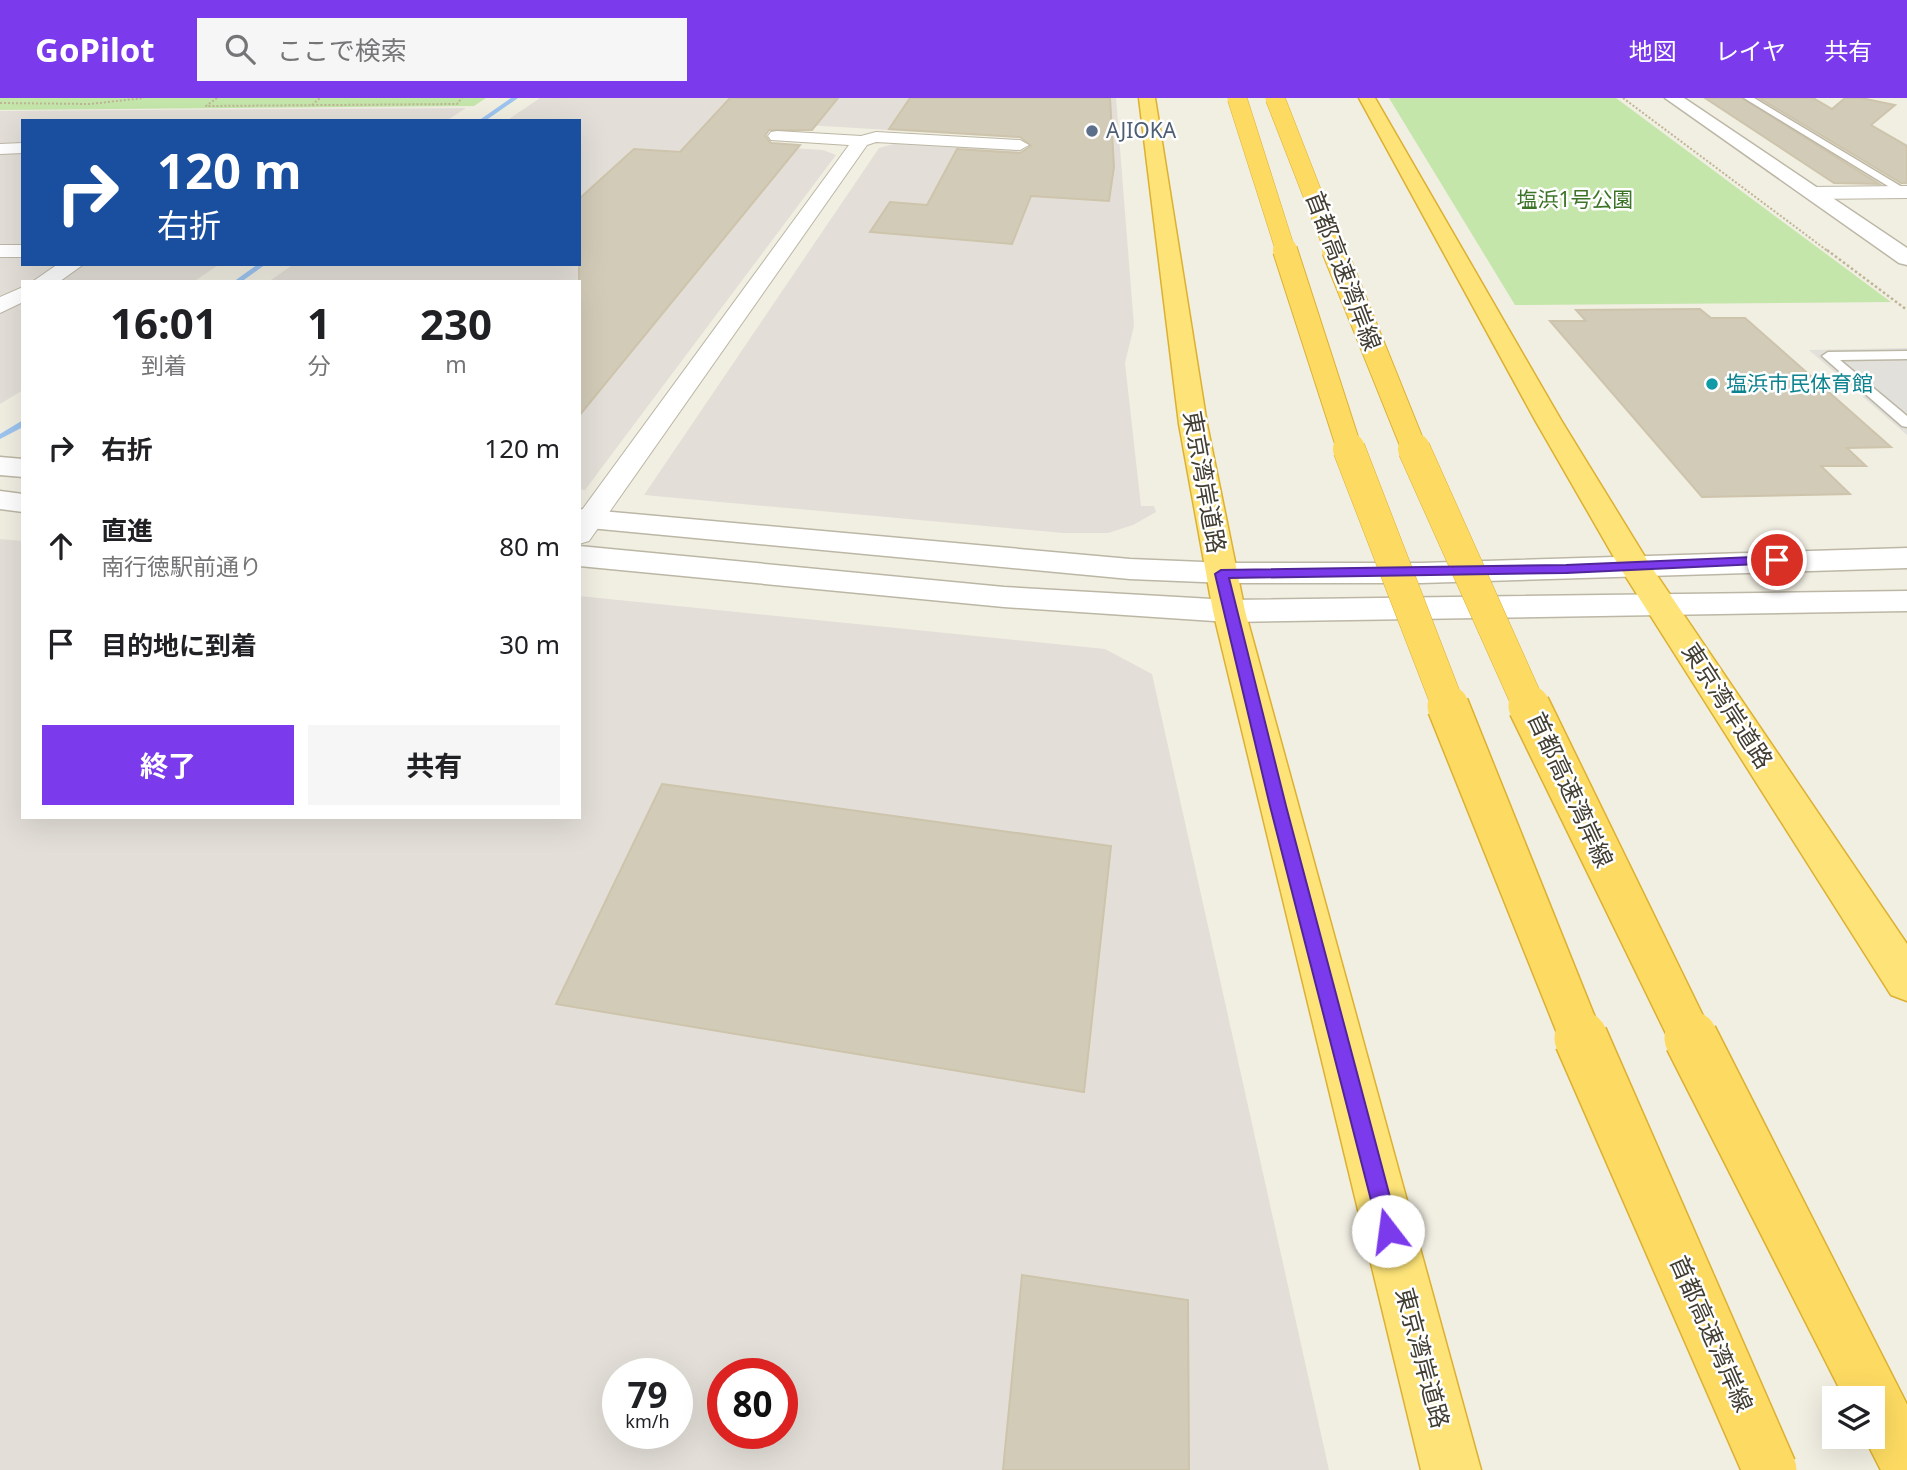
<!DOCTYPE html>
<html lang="ja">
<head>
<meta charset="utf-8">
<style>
	:root { --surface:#fff; --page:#f6f6f6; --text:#202124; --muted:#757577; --accent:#7c3aed }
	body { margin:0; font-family:"Noto Sans","Noto Sans JP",sans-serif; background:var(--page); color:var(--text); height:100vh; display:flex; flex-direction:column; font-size:26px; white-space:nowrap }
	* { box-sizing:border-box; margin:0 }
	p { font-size:23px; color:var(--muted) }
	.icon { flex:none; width:38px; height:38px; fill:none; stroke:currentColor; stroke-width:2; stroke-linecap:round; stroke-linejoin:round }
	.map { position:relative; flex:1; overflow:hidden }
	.sheet { position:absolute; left:21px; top:182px; width:560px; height:539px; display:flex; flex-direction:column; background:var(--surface); border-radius:0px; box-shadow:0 7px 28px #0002 }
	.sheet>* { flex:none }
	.guide { position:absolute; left:21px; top:21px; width:560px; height:147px; border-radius:0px; box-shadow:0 7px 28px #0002; background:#1a4fa0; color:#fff; overflow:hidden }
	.controls { position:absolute; left:1822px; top:1288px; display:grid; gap:14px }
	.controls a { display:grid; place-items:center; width:63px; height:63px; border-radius:0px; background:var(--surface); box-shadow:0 7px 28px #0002; font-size:35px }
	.speed { position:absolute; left:602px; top:1260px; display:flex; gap:14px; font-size:35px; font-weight:700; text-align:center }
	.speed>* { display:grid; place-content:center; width:91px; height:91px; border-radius:50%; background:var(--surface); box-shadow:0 7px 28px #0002; line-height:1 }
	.speed small { font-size:18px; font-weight:400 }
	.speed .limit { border:10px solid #d22; background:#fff; color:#111 }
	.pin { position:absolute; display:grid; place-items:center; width:60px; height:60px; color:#fff; margin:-30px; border:4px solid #fff; border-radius:50%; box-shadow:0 2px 7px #0007 }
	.me { position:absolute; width:77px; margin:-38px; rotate:345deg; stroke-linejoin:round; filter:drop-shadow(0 0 5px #0008) }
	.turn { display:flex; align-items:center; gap:24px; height:147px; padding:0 21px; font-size:32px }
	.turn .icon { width:91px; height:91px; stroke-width:2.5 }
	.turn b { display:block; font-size:49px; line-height:60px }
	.eta { display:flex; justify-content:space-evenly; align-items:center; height:119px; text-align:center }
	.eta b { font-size:42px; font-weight:700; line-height:49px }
	.button { display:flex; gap:14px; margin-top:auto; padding:14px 21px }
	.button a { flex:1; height:80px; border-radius:0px; background:var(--accent); color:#fff; font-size:28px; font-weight:700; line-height:80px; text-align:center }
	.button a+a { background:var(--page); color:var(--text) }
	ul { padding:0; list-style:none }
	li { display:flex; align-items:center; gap:21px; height:98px; padding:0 21px }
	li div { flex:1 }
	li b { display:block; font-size:26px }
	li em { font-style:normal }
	header { display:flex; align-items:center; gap:42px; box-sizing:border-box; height:98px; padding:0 35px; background:var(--accent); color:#fff }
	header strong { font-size:33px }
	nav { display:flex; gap:38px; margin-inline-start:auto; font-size:24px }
	.search { width:490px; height:63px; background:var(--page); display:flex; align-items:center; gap:18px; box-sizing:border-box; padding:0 24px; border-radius:0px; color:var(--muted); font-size:26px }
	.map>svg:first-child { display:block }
	.industrial { fill:#e3dfd8; fill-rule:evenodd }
	.green { fill:#c4e6aa }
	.parking { fill:#e1e0db }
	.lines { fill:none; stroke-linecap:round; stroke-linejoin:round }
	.stream { fill:#9dc4ef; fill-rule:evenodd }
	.building { fill:#d2cbb8; stroke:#cdc4ab; stroke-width:2 }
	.service-casing { stroke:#bcb7a5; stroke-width:3 }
	.minor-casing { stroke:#bcb7a5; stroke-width:2 }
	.tertiary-casing { stroke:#bcb7a5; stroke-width:3 }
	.trunk-casing { stroke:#dcb132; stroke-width:3 }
	.path-far1 { stroke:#beb596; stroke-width:2; stroke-dasharray:2 2; stroke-linecap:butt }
	.path { stroke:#beb596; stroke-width:2.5; stroke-dasharray:2.5 2.5; stroke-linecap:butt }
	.service { fill:#fff; fill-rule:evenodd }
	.minor { fill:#fff; fill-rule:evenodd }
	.tertiary { fill:#fff; fill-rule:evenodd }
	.trunk { fill:#fde378; fill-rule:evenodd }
	.motorway-bridge-far4-casing { stroke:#dcb132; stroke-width:20; stroke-linecap:butt }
	.motorway-bridge-far3-casing { stroke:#dcb132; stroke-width:26; stroke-linecap:butt }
	.motorway-bridge-far2-casing { stroke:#dcb132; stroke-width:33; stroke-linecap:butt }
	.motorway-bridge-far1-casing { stroke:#dcb132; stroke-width:44; stroke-linecap:butt }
	.motorway-bridge-casing { stroke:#dcb132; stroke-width:56; stroke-linecap:butt }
	.motorway-bridge-far4 { stroke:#fddb62; stroke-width:19 }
	.motorway-bridge-far3 { stroke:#fddb62; stroke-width:24 }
	.motorway-bridge-far2 { stroke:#fddb62; stroke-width:32 }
	.motorway-bridge-far1 { stroke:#fddb62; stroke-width:41 }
	.motorway-bridge { stroke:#fddb62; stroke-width:53 }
	.route { fill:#7c3aed; stroke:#51269a; stroke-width:2 }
	.service-dot { fill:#5c6f8a; stroke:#fff; stroke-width:2.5 }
	.culture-dot { fill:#0f9aa8; stroke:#fff; stroke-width:2.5 }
	.labels { text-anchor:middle; stroke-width:5; stroke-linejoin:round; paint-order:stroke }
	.far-service-label { font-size:21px; fill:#4e5e75; stroke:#fff; text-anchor:start }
	.far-park-label { font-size:21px; fill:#3b7327; stroke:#fff }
	.far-culture-label { font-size:21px; fill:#0d838f; stroke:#fff; text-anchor:start }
	.street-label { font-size:24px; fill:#423e33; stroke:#fff }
</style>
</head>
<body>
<header>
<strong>GoPilot</strong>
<div class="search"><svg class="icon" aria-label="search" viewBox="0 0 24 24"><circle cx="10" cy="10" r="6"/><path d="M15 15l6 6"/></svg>ここで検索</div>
<nav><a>地図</a><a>レイヤ</a><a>共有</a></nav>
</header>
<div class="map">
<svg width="1907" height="1372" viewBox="0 0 1907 1372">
	<rect width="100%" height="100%" fill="#f1eee2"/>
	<!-- industrial -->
	<path class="industrial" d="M 540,0 L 1116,0 L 1134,228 L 1125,265 L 1141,408 L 1154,408 L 1156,414 L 1133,427 L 1108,435 L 1063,435 L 644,397 L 879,50 L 897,45 L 1032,53 L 1040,41 L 773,25 L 756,48 L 823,52 L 836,57 L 585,392 L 579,391 L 579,184 L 268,184 L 294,166 L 579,166 L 579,23 L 506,23 Z
		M 466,10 L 446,23 L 23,23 L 23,166 L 220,166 L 193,184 L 23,184 L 23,292 L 0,306 L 0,13 Z
		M 0,441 L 23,443 L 23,719 L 579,719 L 579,498 L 1105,551 L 1152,576 L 1329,1372 L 0,1372 ZM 618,1276 L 677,1276 L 677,1335 L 618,1335 ZM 723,1276 L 782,1276 L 782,1335 L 723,1335 Z"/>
	<!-- green -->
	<path class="green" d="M 0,0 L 486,0 L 474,8 L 0,12 Z
		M 1389,0 L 1616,0 L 1891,204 L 1515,207 Z"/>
	<!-- parking -->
	<path class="parking" d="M 1907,250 L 1907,337 L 1809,252 Z"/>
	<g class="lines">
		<!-- stream -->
		<path class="stream" d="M 511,0 L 518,0 L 485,23 L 478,23 Z
			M 258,166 L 266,166 L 241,184 L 233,184 Z
			M 23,322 L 23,329 L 0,341 L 0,336 Z"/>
	</g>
	<!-- building -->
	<path class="building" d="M 730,0 L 838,0 L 812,32 L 769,32 L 765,38 L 771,45 L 800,47 L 579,318 L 579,101 L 634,51 L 680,54 Z
		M 910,0 L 1110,0 L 1114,69 L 1109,103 L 1031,98 L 1012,146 L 870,134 L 890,104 L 927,107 L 957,51 L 1020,55 L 1031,48 L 1020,39 L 889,31 Z
		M 1705,0 L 1742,0 L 1879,86 L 1834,85 Z
		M 1759,0 L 1813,0 L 1832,11 L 1845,0 L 1861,0 L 1895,7 L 1871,27 L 1907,48 L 1907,85 L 1901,85 Z
		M 1700,211 L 1711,220 L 1745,220 L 1891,349 L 1847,350 L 1866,368 L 1821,368 L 1850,396 L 1702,399 L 1550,223 L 1586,223 L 1576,212 Z
		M 662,686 L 1111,748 L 1084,994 L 556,906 Z
		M 1022,1177 L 1188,1202 L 1189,1372 L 1003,1372 Z"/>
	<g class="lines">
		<defs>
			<path id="service" d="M 1744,0 L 1754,0 L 1907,92 L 1907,96 L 1901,96 Z
				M 1907,253 L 1907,261 L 1840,262 L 1907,318 L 1907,329 L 1902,328 L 1822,258 L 1828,254 Z"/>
			<path id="minor" d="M 777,33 L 861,38 L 876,34 L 1020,42 L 1029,47 L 1020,52 L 876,44 L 867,47 L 589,443 L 579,446 L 579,416 L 849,47 L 771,42 L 768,38 L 771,34 Z
				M 23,45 L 23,55 L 0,56 L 0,46 Z
				M 1907,88 L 1907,100 L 1811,101 L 1802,95 L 1811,89 Z
				M 0,147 L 23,147 L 23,159 L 0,159 Z
				M 58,166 L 84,166 L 59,184 L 32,184 Z
				M 23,189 L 23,204 L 0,215 L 0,199 Z"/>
			<path id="tertiary" d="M 1665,0 L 1684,0 L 1907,150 L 1907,167 L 1899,165 Z
				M 0,359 L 23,361 L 23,379 L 0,377 Z
				M 0,393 L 23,396 L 23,414 L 0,411 Z
				M 579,411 L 1130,461 L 1227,465 L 1421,465 L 1907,450 L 1907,470 L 1421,485 L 1227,485 L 1130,481 L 579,429 Z
				M 579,448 L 1004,489 L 1229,502 L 1907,493 L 1907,513 L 1229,524 L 1004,509 L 579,468 Z"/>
			<path id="trunk" d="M 1139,0 L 1155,0 L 1207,326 L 1245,513 L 1481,1372 L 1421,1372 L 1213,513 L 1179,326 Z
				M 1359,0 L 1375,0 L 1561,322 L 1650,467 L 1907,846 L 1907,903 L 1891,897 L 1619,468 L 1535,322 Z"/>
		</defs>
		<!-- service casing -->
		<use href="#service" class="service-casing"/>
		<!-- minor casing -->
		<use href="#minor" class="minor-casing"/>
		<!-- tertiary casing -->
		<use href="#tertiary" class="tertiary-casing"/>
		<!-- trunk casing -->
		<use href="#trunk" class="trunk-casing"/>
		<!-- path-far1 -->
		<path class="path-far1" d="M 217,0 L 206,8 L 457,6 L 462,0
			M 1623,0 L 1829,154
			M 0,5 L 90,6 L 144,0
			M 312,7 L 320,0"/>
		<!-- path -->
		<path class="path" d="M 1827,152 L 1907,212"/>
		<!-- service -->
		<use href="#service" class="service"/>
		<!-- minor -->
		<use href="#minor" class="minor"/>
		<!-- tertiary -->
		<use href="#tertiary" class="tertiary"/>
		<!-- trunk -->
		<use href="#trunk" class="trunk"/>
		<defs>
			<path id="motorway-bridge-far4" d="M 1237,0 L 1286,154
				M 1275,0 L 1335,154"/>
			<path id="motorway-bridge-far3" d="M 1285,152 L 1350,353
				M 1334,152 L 1415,353"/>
			<path id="motorway-bridge-far2" d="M 1349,351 L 1449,610
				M 1414,351 L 1530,610"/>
			<path id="motorway-bridge-far1" d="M 1448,608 L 1582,942
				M 1529,608 L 1692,942"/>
			<path id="motorway-bridge" d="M 1581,940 L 1770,1372
				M 1691,940 L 1907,1365"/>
		</defs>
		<!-- motorway-bridge-far4 casing -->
		<use href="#motorway-bridge-far4" class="motorway-bridge-far4-casing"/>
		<!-- motorway-bridge-far3 casing -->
		<use href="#motorway-bridge-far3" class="motorway-bridge-far3-casing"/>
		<!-- motorway-bridge-far2 casing -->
		<use href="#motorway-bridge-far2" class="motorway-bridge-far2-casing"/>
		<!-- motorway-bridge-far1 casing -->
		<use href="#motorway-bridge-far1" class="motorway-bridge-far1-casing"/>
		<!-- motorway-bridge casing -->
		<use href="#motorway-bridge" class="motorway-bridge-casing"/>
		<!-- motorway-bridge-far4 -->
		<use href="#motorway-bridge-far4" class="motorway-bridge-far4"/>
		<!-- motorway-bridge-far3 -->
		<use href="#motorway-bridge-far3" class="motorway-bridge-far3"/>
		<!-- motorway-bridge-far2 -->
		<use href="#motorway-bridge-far2" class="motorway-bridge-far2"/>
		<!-- motorway-bridge-far1 -->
		<use href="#motorway-bridge-far1" class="motorway-bridge-far1"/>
		<!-- motorway-bridge -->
		<use href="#motorway-bridge" class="motorway-bridge"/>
	</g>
	<!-- route -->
	<path class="route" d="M 1777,458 L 1783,462 L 1782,465 L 1566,475 L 1229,480 L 1286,708 L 1399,1133 L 1396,1141 L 1388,1144 L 1381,1141 L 1270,708 L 1215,476 L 1221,472 L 1566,467 Z"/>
	<!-- markers -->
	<circle class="service-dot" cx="1092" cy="33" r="7"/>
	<circle class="culture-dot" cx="1712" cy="286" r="7"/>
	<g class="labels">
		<!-- far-service labels -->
		<g class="far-service-label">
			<text x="1106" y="40">AJIOKA</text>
		</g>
		<!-- far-park labels -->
		<g class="far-park-label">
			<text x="1575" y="109">塩浜1号公園</text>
		</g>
		<!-- far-culture labels -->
		<g class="far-culture-label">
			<text x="1726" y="293">塩浜市民体育館</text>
		</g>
		<!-- street labels -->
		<g class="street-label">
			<text transform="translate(1343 173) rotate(69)" y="8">首都高速湾岸線</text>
			<text transform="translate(1204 384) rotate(80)" y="8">東京湾岸道路</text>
			<text transform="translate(1727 608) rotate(57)" y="8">東京湾岸道路</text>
			<text transform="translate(1570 692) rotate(65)" y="8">首都高速湾岸線</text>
			<text transform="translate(1711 1236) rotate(66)" y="8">首都高速湾岸線</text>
			<text transform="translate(1422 1260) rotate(75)" y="8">東京湾岸道路</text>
		</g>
	</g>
</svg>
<div class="controls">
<a><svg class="icon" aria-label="layers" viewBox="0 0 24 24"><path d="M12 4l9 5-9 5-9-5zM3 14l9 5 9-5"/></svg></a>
</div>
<div class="speed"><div>79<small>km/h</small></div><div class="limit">80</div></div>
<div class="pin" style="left:1777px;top:462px;background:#d93025"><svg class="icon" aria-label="arrive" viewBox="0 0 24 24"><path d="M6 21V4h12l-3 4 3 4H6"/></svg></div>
<svg class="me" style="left:1388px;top:1133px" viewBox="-20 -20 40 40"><circle r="19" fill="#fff"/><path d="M0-13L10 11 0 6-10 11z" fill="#7c3aed"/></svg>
<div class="guide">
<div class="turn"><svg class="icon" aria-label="right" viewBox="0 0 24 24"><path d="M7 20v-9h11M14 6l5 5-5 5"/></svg><div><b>120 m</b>右折</div></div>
</div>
<section class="sheet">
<div class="eta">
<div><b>16:01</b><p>到着</p></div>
<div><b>1</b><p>分</p></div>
<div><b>230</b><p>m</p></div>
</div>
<ul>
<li><svg class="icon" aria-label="right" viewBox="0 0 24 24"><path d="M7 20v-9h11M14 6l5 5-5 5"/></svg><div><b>右折</b></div><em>120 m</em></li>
<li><svg class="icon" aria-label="ahead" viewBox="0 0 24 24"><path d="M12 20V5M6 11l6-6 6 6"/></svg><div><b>直進</b><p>南行徳駅前通り</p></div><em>80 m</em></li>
<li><svg class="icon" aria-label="arrive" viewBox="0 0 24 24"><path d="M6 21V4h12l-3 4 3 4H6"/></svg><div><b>目的地に到着</b></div><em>30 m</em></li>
</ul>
<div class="button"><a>終了</a><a>共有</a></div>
</section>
</div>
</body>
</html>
